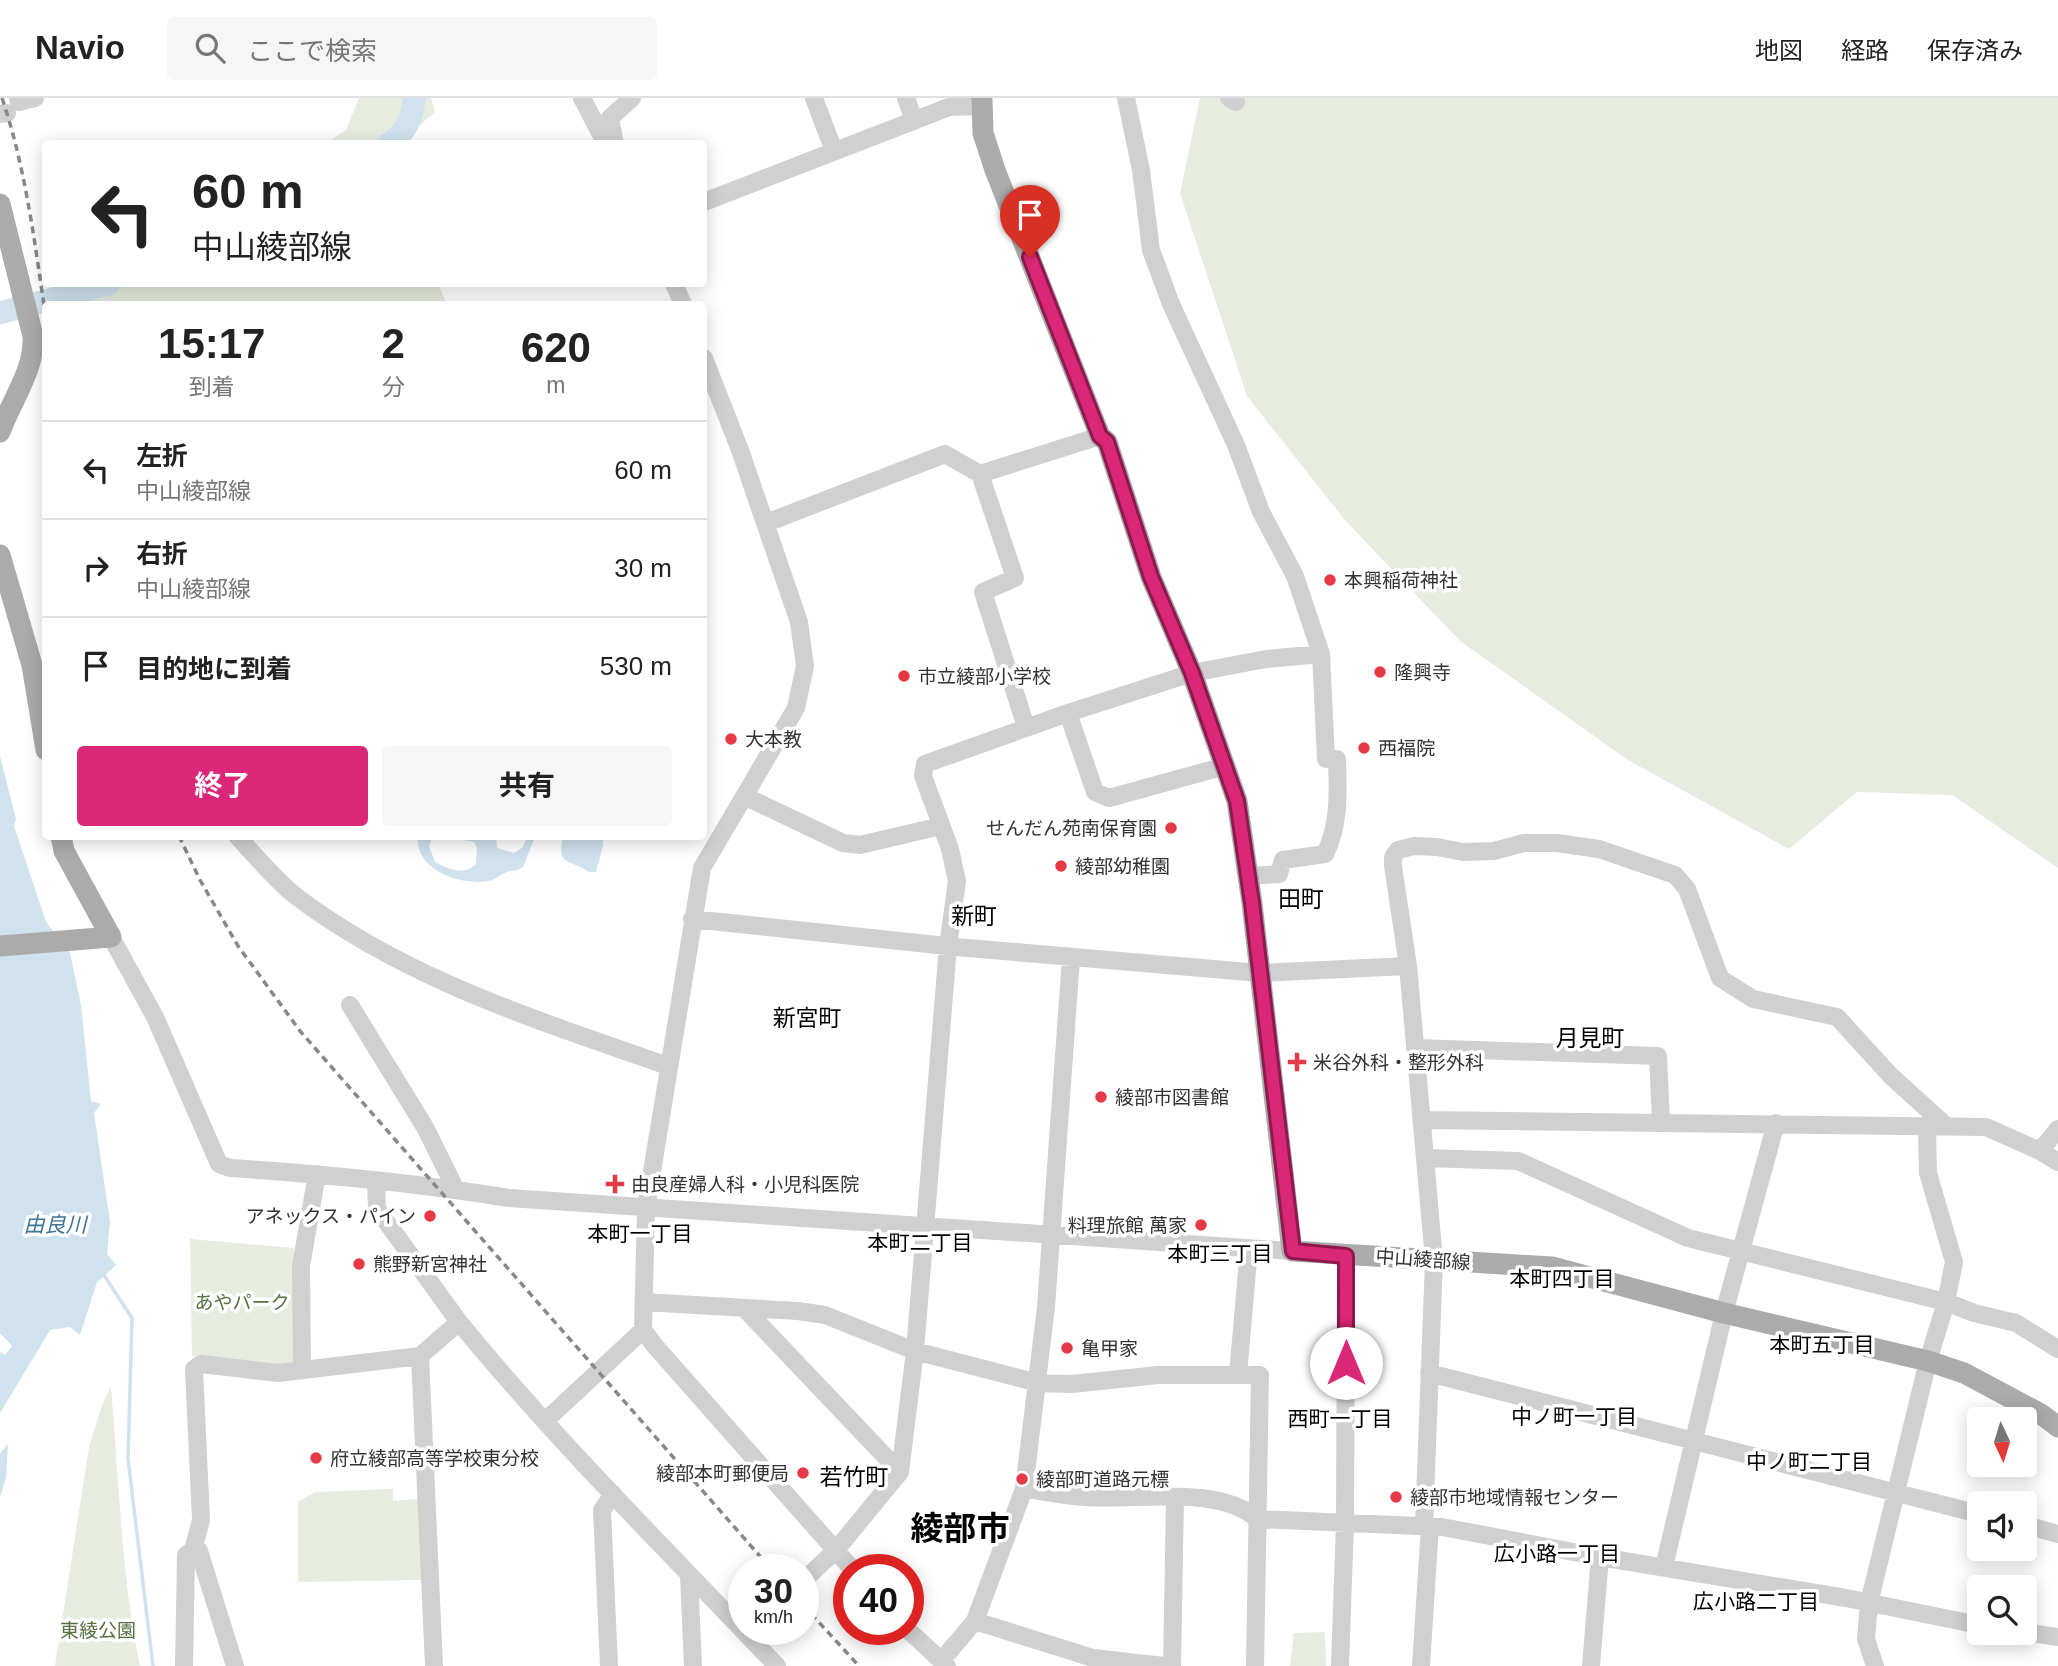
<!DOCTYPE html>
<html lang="ja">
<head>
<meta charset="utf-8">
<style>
	:root { --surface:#fff; --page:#f6f6f6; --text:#222; --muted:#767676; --line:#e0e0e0; --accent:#db2777 }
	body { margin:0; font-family:Helvetica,"Noto Sans JP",sans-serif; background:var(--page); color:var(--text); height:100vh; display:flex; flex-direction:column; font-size:26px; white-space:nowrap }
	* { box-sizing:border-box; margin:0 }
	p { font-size:23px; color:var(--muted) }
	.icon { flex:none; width:38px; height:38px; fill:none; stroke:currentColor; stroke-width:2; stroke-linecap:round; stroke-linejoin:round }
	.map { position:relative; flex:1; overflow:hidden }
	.details { position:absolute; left:42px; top:203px; width:665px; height:539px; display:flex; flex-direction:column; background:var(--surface); border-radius:7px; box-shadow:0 4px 18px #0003 }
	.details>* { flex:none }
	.top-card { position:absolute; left:42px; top:42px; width:665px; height:147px; border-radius:7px; box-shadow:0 4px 18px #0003; background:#fff; color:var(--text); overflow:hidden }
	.needle { width:46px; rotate:176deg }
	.tools { position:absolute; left:1967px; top:1309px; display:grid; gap:14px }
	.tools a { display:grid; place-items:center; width:70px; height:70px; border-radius:7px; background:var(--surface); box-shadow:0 4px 18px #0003; font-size:35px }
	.speed { position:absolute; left:728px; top:1456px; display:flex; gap:14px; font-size:35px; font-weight:700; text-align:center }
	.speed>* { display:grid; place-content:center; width:91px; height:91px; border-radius:50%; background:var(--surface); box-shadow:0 4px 18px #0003; line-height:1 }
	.speed small { font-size:18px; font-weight:400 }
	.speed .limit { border:10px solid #d22; background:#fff; color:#111 }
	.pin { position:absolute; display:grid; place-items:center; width:60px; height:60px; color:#fff; margin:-72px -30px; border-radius:50% 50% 50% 0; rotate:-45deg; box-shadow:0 0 7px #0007 }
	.pin .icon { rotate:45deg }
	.me { position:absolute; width:77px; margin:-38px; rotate:0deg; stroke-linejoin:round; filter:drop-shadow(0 0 5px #0008) }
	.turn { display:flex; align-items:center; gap:24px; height:147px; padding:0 35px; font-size:32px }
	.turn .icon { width:91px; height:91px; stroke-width:2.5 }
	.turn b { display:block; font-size:49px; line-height:60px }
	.eta { display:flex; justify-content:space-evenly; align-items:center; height:119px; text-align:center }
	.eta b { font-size:42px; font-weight:700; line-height:49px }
	.button { display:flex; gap:14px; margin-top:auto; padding:14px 35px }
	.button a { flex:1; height:80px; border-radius:7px; background:var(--accent); color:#fff; font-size:28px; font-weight:700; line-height:80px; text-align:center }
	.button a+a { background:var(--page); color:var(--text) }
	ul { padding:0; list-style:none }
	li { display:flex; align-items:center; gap:21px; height:98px; padding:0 35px; border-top:2px solid var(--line) }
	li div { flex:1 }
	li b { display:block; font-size:26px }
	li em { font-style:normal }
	header { display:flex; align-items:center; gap:42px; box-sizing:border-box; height:98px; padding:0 35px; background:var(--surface); border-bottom:2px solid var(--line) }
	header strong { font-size:33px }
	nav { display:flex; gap:38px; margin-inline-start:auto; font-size:24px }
	.search { width:490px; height:63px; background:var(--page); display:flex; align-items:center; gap:18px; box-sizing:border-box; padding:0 24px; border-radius:7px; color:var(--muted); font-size:26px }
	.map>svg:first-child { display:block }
	.green { fill:#e6ecdf }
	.water { fill:#cfe2ee }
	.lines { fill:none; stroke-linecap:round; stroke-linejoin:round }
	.stream { stroke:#cfe2ee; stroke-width:3.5 }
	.river { stroke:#cfe2ee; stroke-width:23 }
	.minor { stroke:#d0d0d0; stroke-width:18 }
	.major { stroke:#ababab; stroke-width:21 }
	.rail { stroke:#888; stroke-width:3.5; stroke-dasharray:7 5; stroke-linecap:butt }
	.route-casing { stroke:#8e194d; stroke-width:18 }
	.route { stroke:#db2777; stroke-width:12 }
	.poi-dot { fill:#e63946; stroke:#fff; stroke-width:2.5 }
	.labels { text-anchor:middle; stroke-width:7; stroke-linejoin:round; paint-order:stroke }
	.poi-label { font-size:19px; fill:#333; stroke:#fff; text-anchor:start }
	.street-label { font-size:19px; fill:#333; stroke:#fff }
	.park-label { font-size:19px; fill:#56703f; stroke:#fff }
	.water-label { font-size:21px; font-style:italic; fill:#3f7597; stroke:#fff }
	.neighbourhood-label { font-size:21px; fill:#000; stroke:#fff }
	.quarter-label { font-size:23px; fill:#000; stroke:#fff }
	.town-label { font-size:33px; font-weight:bold; fill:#000; stroke:#fff }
</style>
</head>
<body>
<header>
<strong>Navio</strong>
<div class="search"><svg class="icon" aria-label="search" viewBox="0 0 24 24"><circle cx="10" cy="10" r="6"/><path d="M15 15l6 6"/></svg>ここで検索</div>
<nav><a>地図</a><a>経路</a><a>保存済み</a></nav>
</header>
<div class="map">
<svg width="2058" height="1568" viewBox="0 0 2058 1568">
	<rect width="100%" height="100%" fill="#fff"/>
	<!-- green -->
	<path class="green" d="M 359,0 L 431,0 L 435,14 L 399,45 L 326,45 L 346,32 Z
		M 1200,0 L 2058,0 L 2058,770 L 1952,697 L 1857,694 L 1789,751 L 1628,662 L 1460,543 L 1344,421 L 1247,298 L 1180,95 Z
		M 53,186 L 438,186 L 447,206 L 56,206 Z
		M 190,1141 L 294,1150 L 294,1264 L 276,1268 L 192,1258 Z
		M 111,1289 C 119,1382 121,1477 140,1568 L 55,1568 L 89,1349 L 102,1307 Z
		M 393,1391 L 393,1403 L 420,1401 L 422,1482 L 298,1484 L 298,1404 L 315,1394 Z
		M 1325,1534 L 1326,1568 L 1290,1568 L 1294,1535 Z"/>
	<!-- water -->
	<path class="water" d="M 0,658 L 16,721 L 14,728 L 46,824 L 70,855 L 81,907 L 91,1003 L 101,1006 L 94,1015 L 110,1124 L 107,1156 L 116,1167 L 97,1184 L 80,1237 L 70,1229 L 50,1232 L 0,1315 L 0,1254 L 5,1257 L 12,1248 L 0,1235 Z
		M 418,739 L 432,739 L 429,748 L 435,764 C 448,771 464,778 476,766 L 477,749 L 474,744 L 447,739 L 496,739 L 497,750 L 514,755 L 523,749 L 527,739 L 535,739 L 523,769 C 517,773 514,772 507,774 C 500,776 496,782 488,783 C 460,788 415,772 418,739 Z
		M 563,739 L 603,739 L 603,748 L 596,774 L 589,774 C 571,760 556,770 563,739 Z
		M 8,1346 L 6,1380 L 0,1399 L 0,1356 Z"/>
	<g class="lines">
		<!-- stream -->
		<path class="stream" d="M 102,1174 L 132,1220 L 128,1361 L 153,1568"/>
		<!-- river -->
		<path class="river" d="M 389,46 C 405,36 413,19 414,0
			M 0,215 L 109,186"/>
		<!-- minor -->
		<path class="minor" d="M 18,0 L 19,4 L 35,0
			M 582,0 L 606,46
			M 814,0 L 834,53
			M 906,0 L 914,23
			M 1126,0 L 1141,72 L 1151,152 L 1171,206 L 1236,347 L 1261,414 L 1295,478 L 1321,556 L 1326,661 L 1337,661 C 1338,693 1340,726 1325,756 L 1283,762 L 1279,776 L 1249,778
			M 1229,0 L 1236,4
			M 0,16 L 7,15
			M 615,46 L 610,20 L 632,0
			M 704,104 L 949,9 L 982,8
			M 674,186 L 683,206
			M 704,260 L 740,352 L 799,524 L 805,568 L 796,610 L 702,770 L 646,1110 L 643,1232 L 655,1248 L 853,1472
			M 980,376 L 1015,480 L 983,494 L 1026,629
			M 766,425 L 945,356 L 980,376 L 1100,338
			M 1068,615 L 1095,694 L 1109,700 L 1225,668
			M 744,698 L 843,745 L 860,747 L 941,728
			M 237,738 C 256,758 275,782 297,799 C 407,882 540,923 668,968
			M 692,821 L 956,849 L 1260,875 L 1408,868
			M 111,839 L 155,919 L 219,1066 L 230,1070 C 324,1076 417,1085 509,1100 L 1292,1153
			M 350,907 L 426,1031 L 456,1092
			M 1416,950 L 1658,958 L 1661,1024
			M 1423,1022 L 1986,1029 L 2040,1053 L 2058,1064
			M 2040,1053 L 2058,1031
			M 1426,1060 L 1518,1063 L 1688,1140 L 1946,1204 L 1974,1215 L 2016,1225 L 2058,1251
			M 644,1204 L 798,1213 L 825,1217 L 915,1253 L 1038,1285 L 1072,1286 L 1158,1277 L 1260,1277 L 1255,1568
			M 744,1210 L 900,1374
			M 459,1224 C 558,1345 670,1455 777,1568
			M 420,1258 L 434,1568
			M 302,1272 L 301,1168 L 317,1076
			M 1429,1275 L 1979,1416
			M 1238,1277 L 1249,1150
			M 545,1323 L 643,1232
			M 1024,1391 C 1044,1393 1064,1398 1084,1399 C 1134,1403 1218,1386 1257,1421 L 1442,1429 L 1600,1459 L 1846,1500 L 1979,1527
			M 2025,1427 L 2058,1436
			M 1424,1428 L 1434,1162 L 1408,868 L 1393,768 L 1393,759 L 1398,752 L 1414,748 L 1437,749 L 1463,754 L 1494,753 L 1524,745 L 1557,745 L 1599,751 L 1675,777 L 1687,791 L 1720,880 L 1753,901 L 1837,919 L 1891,978 L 1945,1027
			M 193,1452 L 201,1422 L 194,1271 L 201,1266 L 278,1275 L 420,1258 L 459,1224 L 377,1111 L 376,1084
			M 1664,1469 L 1724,1215 L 1776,1025
			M 689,1478 L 693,1568
			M 803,1483 L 836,1452 L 900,1374 L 915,1253 L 948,848 L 957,783 L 950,751 L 923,678 L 925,666 L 1068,615 L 1192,575 L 1266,561 L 1321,556
			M 975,1523 L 1093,1560 L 1164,1568
			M 907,1531 L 947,1568
			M 2025,1534 L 2058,1539
			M 941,1563 L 975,1523 L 1024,1391 L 1046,1209 L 1071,860
			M 184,1568 L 186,1457 L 193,1452 L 199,1453 L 235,1568
			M 609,1568 L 602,1412 L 613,1396
			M 1172,1568 L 1175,1400
			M 1340,1568 L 1345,1426 L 1346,1158
			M 1421,1568 L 1430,1428
			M 1591,1568 L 1600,1459
			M 1875,1568 L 1866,1541 L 1869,1505 L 1928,1263 L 1946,1204 L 1954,1164 L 1928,1075 L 1927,1029"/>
		<!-- major -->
		<path class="major" d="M 982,0 L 983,35 L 995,72 L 1100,338 L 1107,344 L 1151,479 L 1192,575 L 1237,703 L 1252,805 L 1292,1153 L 1552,1169 L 1724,1215 L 1928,1263 L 1964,1275 L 2041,1316 L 2058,1329
			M 0,106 L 33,238 C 35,272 11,303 0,334
			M 0,457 L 32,567 L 46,652
			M 0,848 L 111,839 L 64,753 L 61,738"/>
		<!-- rail -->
		<path class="rail" d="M 2,0 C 26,71 35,147 46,221
			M 179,738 L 200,782 L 238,848 L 300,933 L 772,1472
			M 803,1507 L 859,1568"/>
	</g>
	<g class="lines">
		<defs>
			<path id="route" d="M 1030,159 L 1100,338 L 1107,344 L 1151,479 L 1192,575 L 1237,703 L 1252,805 L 1293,1153 L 1346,1158 L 1346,1265"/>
		</defs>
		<!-- route casing -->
		<use href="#route" class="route-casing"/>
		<!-- route -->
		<use href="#route" class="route"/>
	</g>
	<!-- markers -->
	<g class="poi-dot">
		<circle cx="1330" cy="482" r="7"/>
		<circle cx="1380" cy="574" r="7"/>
		<circle cx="904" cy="578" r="7"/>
		<circle cx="731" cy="641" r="7"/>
		<circle cx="1364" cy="650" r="7"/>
		<circle cx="1171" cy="730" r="7"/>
		<circle cx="1061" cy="768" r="7"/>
		<path d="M1293.5 953.5h7v7h7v7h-7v7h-7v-7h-7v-7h7z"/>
		<circle cx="1101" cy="999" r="7"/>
		<path d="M611.5 1075.5h7v7h7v7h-7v7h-7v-7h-7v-7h7z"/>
		<circle cx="430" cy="1118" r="7"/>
		<circle cx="1201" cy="1127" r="7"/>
		<circle cx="359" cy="1166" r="7"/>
		<circle cx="1067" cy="1250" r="7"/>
		<circle cx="316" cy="1360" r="7"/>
		<circle cx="803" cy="1375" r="7"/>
		<circle cx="1022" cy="1381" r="7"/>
		<circle cx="1396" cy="1399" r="7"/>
	</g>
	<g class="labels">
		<!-- poi labels -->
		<g class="poi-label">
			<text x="1344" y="489">本興稲荷神社</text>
			<text x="1394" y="581">隆興寺</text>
			<text x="918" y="585">市立綾部小学校</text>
			<text x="745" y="648">大本教</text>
			<text x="1378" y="657">西福院</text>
			<text x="1157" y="737" text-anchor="end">せんだん苑南保育園</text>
			<text x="1075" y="775">綾部幼稚園</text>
			<text x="1313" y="971">米谷外科・整形外科</text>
			<text x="1115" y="1006">綾部市図書館</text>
			<text x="631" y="1093">由良産婦人科・小児科医院</text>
			<text x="416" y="1125" text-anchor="end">アネックス・パイン</text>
			<text x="1187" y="1134" text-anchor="end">料理旅館 萬家</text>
			<text x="373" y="1173">熊野新宮神社</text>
			<text x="1081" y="1257">亀甲家</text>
			<text x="330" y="1367">府立綾部高等学校東分校</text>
			<text x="789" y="1382" text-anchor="end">綾部本町郵便局</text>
			<text x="1036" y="1388">綾部町道路元標</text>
			<text x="1410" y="1406">綾部市地域情報センター</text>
		</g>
		<!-- street labels -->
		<g class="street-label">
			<text transform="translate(1423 1161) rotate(4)" y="7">中山綾部線</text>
		</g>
		<!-- park labels -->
		<g class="park-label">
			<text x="242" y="1211">あやパーク</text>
			<text x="98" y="1539">東綾公園</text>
		</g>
		<!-- water labels -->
		<g class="water-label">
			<text x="55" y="1134">由良川</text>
		</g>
		<!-- neighbourhood labels -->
		<g class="neighbourhood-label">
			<text x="640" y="1143">本町一丁目</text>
			<text x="920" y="1152">本町二丁目</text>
			<text x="1220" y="1163">本町三丁目</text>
			<text x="1562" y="1188">本町四丁目</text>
			<text x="1822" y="1254">本町五丁目</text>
			<text x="1574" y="1326">中ノ町一丁目</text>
			<text x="1340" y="1328">西町一丁目</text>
			<text x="1809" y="1371">中ノ町二丁目</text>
			<text x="1557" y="1463">広小路一丁目</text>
			<text x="1756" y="1511">広小路二丁目</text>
		</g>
		<!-- quarter labels -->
		<g class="quarter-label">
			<text x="1301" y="809">田町</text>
			<text x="974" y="826">新町</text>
			<text x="807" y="928">新宮町</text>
			<text x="1590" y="948">月見町</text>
			<text x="854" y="1387">若竹町</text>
		</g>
		<!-- town labels -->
		<g class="town-label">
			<text x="960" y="1442">綾部市</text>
		</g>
	</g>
</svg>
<div class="tools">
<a><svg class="needle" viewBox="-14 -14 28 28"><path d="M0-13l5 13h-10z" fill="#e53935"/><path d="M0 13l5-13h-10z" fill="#767676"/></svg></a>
<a><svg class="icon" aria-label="sound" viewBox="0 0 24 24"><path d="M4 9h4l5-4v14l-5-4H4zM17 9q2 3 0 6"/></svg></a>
<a><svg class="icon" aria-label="search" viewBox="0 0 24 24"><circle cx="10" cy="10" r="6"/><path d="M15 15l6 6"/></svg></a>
</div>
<div class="speed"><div>30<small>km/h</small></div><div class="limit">40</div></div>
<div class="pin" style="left:1030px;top:159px;background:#d93025"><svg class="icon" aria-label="arrive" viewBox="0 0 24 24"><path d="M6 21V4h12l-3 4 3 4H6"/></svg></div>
<svg class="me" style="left:1346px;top:1265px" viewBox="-20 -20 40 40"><circle r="19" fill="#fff"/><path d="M0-13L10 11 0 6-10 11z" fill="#db2777"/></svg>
<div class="top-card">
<div class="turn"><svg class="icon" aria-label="left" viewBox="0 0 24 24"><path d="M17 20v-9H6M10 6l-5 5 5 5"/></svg><div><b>60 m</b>中山綾部線</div></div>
</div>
<section class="details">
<div class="eta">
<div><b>15:17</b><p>到着</p></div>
<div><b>2</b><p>分</p></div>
<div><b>620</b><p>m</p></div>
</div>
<ul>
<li><svg class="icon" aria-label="left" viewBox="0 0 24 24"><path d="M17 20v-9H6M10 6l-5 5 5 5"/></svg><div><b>左折</b><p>中山綾部線</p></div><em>60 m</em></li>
<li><svg class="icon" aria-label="right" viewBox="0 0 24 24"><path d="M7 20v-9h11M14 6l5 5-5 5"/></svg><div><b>右折</b><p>中山綾部線</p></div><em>30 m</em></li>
<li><svg class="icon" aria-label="arrive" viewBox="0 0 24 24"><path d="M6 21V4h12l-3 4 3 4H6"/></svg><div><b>目的地に到着</b></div><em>530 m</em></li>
</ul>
<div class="button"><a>終了</a><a>共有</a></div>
</section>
</div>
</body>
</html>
